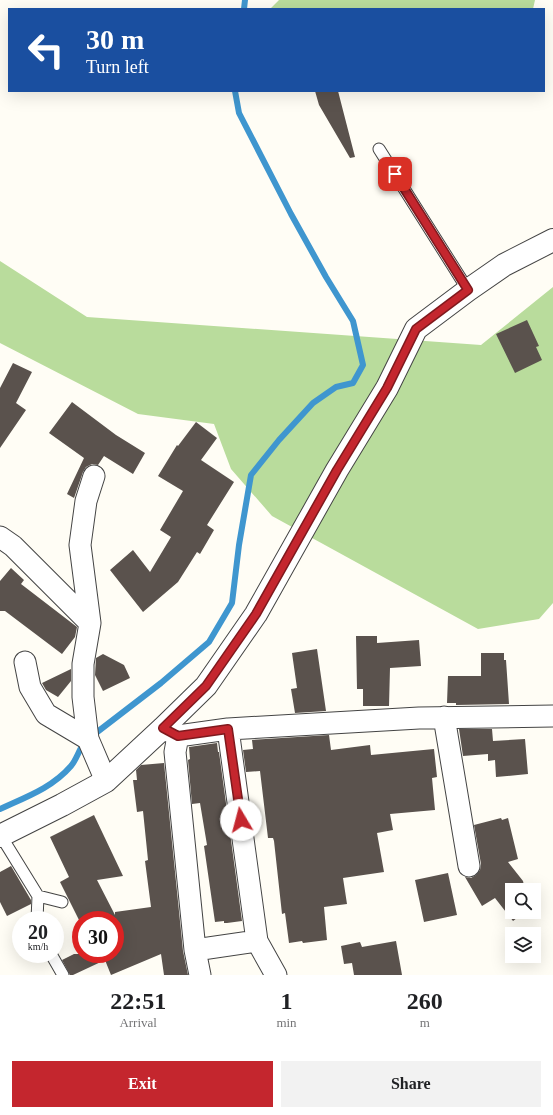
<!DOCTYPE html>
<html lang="en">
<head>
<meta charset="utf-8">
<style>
	:root { --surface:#fff; --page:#f2f2f2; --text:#202124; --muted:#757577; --accent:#c4262e }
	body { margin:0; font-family:"Times New Roman",serif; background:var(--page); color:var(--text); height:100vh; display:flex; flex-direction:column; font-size:15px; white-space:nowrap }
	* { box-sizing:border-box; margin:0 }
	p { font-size:13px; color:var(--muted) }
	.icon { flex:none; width:22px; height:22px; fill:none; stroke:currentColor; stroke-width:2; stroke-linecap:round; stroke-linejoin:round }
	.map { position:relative; height:975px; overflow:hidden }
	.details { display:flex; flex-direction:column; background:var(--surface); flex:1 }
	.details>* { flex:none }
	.banner { position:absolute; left:8px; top:8px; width:537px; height:84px; border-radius:0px; box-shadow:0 4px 16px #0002; background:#1a4fa0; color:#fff; overflow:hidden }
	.fabs { position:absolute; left:505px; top:883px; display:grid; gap:8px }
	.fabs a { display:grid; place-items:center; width:36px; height:36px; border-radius:0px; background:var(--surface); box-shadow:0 4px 16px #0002; font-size:20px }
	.speed { position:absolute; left:12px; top:911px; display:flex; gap:8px; font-size:20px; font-weight:700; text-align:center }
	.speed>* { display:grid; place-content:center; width:52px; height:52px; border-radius:50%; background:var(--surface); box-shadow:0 4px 16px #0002; line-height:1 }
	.speed small { font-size:10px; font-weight:400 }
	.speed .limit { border:6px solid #d22; background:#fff; color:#111 }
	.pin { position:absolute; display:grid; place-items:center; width:34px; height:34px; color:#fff; margin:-17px; border-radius:8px; box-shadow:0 2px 6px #0006 }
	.me { position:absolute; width:44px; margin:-22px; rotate:352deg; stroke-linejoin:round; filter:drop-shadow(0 0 3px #0008) }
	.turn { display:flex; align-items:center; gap:14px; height:84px; padding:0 12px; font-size:18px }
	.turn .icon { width:52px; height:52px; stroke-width:2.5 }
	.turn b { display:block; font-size:28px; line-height:34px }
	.eta { display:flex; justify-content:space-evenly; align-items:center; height:68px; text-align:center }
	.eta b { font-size:24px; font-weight:600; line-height:28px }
	.action { display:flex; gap:8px; margin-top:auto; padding:8px 12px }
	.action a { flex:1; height:46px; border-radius:0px; background:var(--accent); color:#fff; font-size:16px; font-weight:600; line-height:46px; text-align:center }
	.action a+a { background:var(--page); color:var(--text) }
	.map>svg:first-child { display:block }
	.forest { fill:#b9dc9c }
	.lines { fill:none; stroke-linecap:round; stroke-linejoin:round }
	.stream { stroke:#3f96cf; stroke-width:6 }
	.building { fill:#5a524d }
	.service-casing { stroke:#444; stroke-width:13 }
	.minor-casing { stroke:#444; stroke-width:23 }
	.tertiary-casing { stroke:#444; stroke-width:24 }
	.service { stroke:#fff; stroke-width:11 }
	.minor { stroke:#fff; stroke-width:21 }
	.tertiary { stroke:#fff; stroke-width:22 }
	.route-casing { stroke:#7f191e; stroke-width:10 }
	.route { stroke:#c4262e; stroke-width:7 }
</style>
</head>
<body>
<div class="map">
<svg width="553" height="975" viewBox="0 0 553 975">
	<rect width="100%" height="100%" fill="#fffdf5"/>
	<!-- forest -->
	<path class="forest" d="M 279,0 L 535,0 L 533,9 L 270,9 Z
		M 0,261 L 87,317 L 481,345 L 553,287 L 553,603 L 539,619 L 478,629 L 272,516 L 231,469 L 214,424 L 138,414 L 0,343 Z"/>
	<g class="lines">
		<!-- stream -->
		<path class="stream" d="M 244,9 L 245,0
			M 92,736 L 161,683 L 209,642 L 232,603 L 239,545 L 251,475 L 279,440 L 313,403 L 336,387 L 353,383 L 363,365 L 353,321 L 326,277 L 291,214 L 239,113 L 235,91
			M 0,809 C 26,797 52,788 71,766 C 77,759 79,749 85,742"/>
	</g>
	<!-- building -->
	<path class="building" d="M 315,91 L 338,91 L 355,157 L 350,158 L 319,105 Z
		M 527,320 L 539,346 L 536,347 L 542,360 L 515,373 L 496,334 Z
		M 13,363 L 32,372 L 16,403 L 26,410 L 0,448 L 0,388 Z
		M 72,402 L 116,435 L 145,453 L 133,474 L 104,456 L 98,465 L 92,464 L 86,467 L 83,472 L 74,498 L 67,494 L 84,458 L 49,433 Z
		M 196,422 L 217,438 L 201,460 L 234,482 L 207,525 L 214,530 L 200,554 L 197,552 L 178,582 L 143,612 L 110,570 L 133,550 L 150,572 L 171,537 L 160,530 L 183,491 L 158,476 L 177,445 L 178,446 Z
		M 11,568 L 24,580 L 21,584 L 77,627 L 75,637 L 62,654 L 5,611 L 0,611 L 0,581 Z
		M 356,636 L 377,636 L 377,643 L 419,640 L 421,666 L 390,668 L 389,706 L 363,706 L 363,689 L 357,689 Z
		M 317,649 L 326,711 L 295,713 L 291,689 L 297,688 L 292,653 Z
		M 481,653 L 504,653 L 504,660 L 506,660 L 509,704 L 456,705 L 456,703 L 447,703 L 448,676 L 481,676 Z
		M 103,654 L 124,665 L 130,678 L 103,691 L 95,675 L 96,658 Z
		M 71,669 L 71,681 L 58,697 L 46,690 L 42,683 Z
		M 459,729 L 492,729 L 493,741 L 525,739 L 528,774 L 496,777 L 495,760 L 488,761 L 488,754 L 463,756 Z
		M 329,735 L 331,750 L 370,745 L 371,755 L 434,749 L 437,777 L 432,778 L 435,810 L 390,814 L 393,830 L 377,833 L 384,872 L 343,878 L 347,904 L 324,907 L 327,940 L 303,943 L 302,941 L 289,943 L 285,913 L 282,914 L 274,841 L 273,838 L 268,838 L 260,771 L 246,772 L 243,750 L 253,749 L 252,740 Z
		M 217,743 L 218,752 L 219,752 L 242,921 L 227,923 L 224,923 L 224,921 L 215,922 L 204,846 L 207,845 L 200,803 L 192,804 L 188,760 L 190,759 L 189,747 Z
		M 164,763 L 183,951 L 188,975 L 164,975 L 161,954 L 111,975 L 105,960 L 73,975 L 70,975 L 62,960 L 74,954 L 115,954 L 115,920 L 79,920 L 60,882 L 69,877 L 50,837 L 94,815 L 123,876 L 97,880 L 115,915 L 115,912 L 151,907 L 145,861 L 148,860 L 143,811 L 137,812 L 133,780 L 137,780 L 136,770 L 141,765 Z
		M 501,818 L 502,820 L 508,818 L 518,859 L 508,862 L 523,881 L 525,890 L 512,890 L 512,912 L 525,912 L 513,921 L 495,898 L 482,906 L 465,877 L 471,878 L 476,875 L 480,870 L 481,864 L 474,825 Z
		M 11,866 L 31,900 L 31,904 L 7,916 L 0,902 L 0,872 Z
		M 448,873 L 457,915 L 424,922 L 415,880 Z
		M 396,941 L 402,975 L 354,975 L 352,963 L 344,964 L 341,946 L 360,942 L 362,947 Z"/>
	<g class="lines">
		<defs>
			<path id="service" d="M 379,149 L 468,290
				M 1,836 L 38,896 L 62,902
				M 37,920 L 38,896
				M 51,954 L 63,975"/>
			<path id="minor" d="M 0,537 L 13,546 L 90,623 L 83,664 L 83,697 L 88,739
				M 90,623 L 80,545 L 86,501 L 94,476
				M 25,662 L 30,687 L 46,714 L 88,739 L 106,781
				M 444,717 L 469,866
				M 163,728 L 178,736 L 228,729 L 419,718 L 553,716
				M 178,736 L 175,752 L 195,950 L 200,975
				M 257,941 L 276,975
				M 195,950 L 257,941 L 228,729"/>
			<path id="tertiary" d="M 0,836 L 62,805 L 106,781 L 163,728 L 206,686 L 256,614 L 337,470 L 387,388 L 416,329 L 468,290 L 504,265 L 553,240"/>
		</defs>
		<!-- service casing -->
		<use href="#service" class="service-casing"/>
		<!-- minor casing -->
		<use href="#minor" class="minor-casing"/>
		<!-- tertiary casing -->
		<use href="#tertiary" class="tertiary-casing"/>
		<!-- service -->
		<use href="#service" class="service"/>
		<!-- minor -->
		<use href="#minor" class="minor"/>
		<!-- tertiary -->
		<use href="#tertiary" class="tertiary"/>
	</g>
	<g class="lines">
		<defs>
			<path id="route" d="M 241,820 L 228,729 L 178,736 L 163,728 L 206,686 L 256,614 L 337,470 L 387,388 L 416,329 L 468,290 L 395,174"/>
		</defs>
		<!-- route casing -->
		<use href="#route" class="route-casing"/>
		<!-- route -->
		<use href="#route" class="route"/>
	</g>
</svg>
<div class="fabs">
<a><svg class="icon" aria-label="search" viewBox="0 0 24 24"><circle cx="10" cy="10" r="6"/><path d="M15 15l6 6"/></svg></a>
<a><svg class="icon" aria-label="layers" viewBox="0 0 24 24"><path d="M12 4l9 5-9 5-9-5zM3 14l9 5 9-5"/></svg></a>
</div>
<div class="speed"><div>20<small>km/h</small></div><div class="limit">30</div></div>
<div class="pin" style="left:395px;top:174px;background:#d93025"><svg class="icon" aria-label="arrive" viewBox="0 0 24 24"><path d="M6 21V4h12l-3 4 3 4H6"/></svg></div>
<svg class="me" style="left:241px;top:820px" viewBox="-20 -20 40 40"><circle r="19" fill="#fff"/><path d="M0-13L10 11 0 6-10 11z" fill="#c4262e"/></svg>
<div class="banner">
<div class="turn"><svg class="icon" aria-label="left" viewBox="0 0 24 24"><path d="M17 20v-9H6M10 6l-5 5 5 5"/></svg><div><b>30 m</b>Turn left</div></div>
</div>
</div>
<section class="details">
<div class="eta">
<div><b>22:51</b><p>Arrival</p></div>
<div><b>1</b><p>min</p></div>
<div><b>260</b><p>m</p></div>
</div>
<div class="action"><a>Exit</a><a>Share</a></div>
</section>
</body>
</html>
